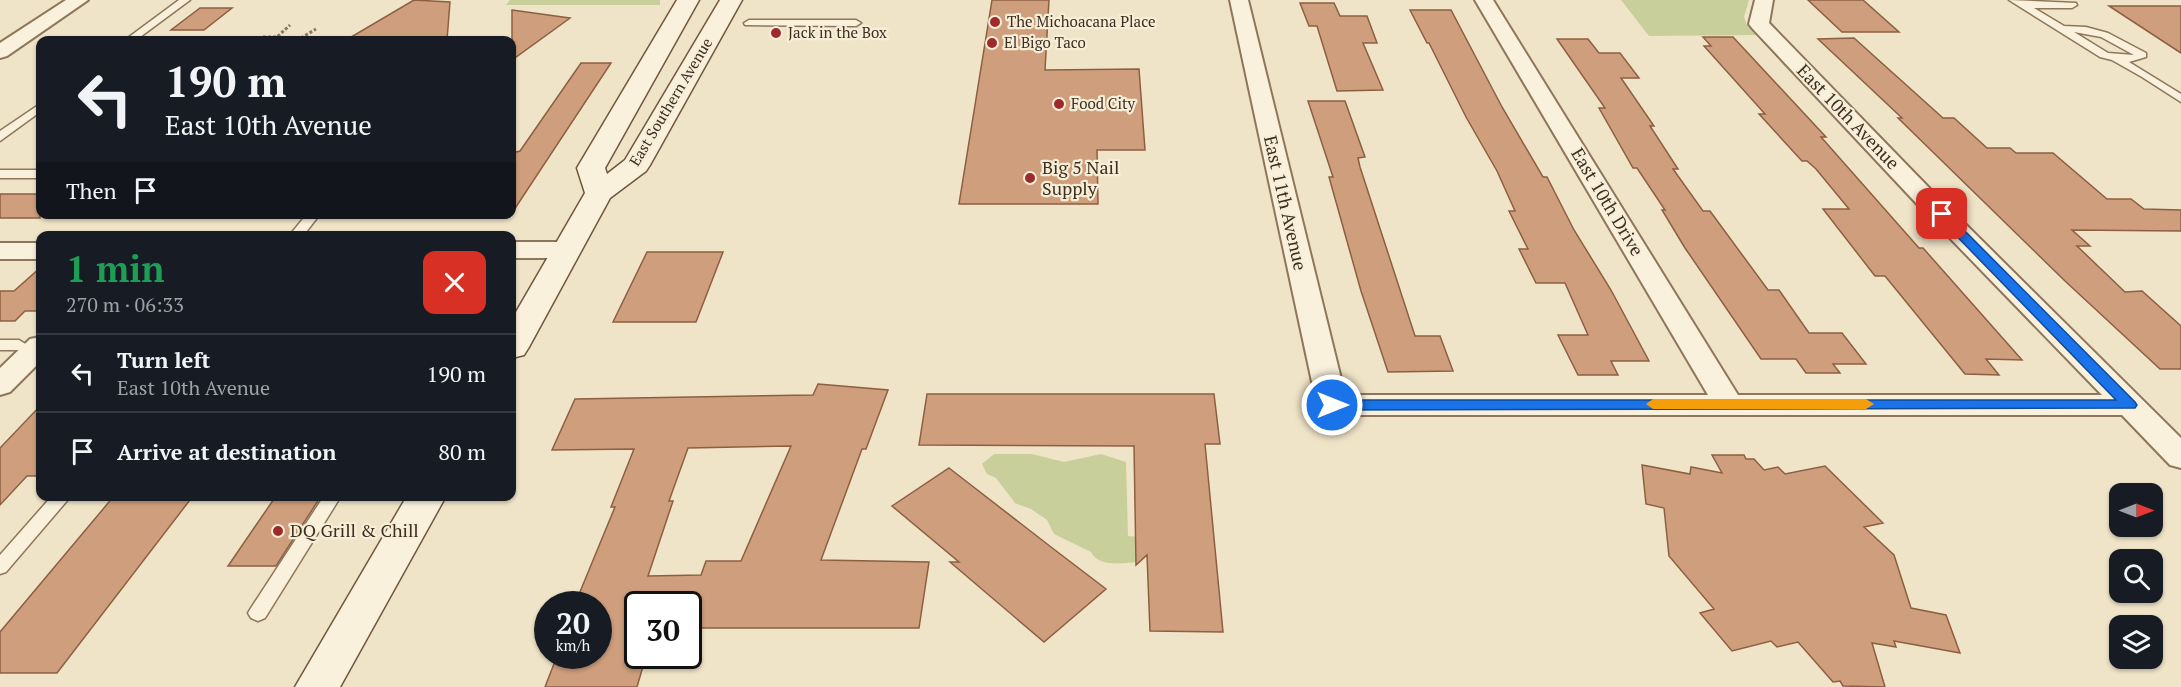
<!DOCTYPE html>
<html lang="en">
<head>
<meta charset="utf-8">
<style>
	:root { --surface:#171b24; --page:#20242c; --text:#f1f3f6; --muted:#9ea1a6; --line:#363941 }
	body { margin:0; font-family:"PT Serif",serif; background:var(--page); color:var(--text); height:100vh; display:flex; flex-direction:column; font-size:22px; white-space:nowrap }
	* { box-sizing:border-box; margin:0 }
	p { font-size:20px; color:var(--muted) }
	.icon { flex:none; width:33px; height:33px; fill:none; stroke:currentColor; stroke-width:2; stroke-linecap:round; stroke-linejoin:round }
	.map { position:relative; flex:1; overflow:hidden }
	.details { position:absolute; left:36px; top:231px; width:480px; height:270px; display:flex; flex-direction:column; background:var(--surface); border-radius:12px; box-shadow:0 2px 4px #0004 }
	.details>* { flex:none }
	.guide { position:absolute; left:36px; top:36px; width:480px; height:183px; border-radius:12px; box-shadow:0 2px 4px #0004; background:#171b24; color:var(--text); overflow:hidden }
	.needle { width:39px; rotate:90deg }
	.buttons { position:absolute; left:2109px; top:483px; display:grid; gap:12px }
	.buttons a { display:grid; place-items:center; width:54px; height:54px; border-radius:12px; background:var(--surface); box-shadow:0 2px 4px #0004; font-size:30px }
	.speed { position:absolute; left:534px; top:591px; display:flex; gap:12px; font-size:30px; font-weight:700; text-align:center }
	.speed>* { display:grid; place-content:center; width:78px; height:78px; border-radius:50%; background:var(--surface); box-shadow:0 2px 4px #0004; line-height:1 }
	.speed small { font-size:15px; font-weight:400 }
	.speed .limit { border:3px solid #111; border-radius:9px; background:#fff; color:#111 }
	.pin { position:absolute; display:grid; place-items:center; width:51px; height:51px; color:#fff; margin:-26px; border-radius:12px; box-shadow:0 3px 9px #0006 }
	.me { position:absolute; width:66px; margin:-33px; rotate:90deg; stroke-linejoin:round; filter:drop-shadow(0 0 4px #0008) }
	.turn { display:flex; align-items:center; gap:21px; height:126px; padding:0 30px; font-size:27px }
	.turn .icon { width:78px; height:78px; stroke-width:2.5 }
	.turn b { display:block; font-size:42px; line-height:51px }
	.then { display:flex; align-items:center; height:57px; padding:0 30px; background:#0003; gap:12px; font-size:22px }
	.round { display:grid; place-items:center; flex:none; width:63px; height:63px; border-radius:12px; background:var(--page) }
	.headline { display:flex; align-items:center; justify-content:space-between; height:102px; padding:0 30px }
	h1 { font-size:36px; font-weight:600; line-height:45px; color:#1e9e55 }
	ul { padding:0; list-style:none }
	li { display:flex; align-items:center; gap:18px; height:78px; padding:0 30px; border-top:2px solid var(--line) }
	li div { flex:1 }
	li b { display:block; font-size:22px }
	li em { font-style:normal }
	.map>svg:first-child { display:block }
	.green { fill:#c9cf9b }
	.building { fill:#cf9f7d; stroke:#8d5f41; stroke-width:1.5; fill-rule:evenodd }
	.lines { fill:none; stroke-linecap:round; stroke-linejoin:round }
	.lane-casing { stroke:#8d765c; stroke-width:3 }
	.street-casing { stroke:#8d765c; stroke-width:4 }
	.secondary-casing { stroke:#6f573f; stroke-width:3 }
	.path { stroke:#8d765c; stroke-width:3; stroke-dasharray:3 2; stroke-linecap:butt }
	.lane { fill:#faf1dc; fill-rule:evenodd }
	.street { fill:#faf1dc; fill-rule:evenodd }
	.secondary { fill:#faf1dc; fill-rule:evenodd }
	.route { fill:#1a73e8; stroke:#114b97; stroke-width:1.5 }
	.slow { fill:#f59e0b }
	.poi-dot { fill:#9e2a2b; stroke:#f7eed8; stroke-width:2 }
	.labels { text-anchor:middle; stroke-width:4.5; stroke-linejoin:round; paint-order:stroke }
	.far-poi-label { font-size:15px; fill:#3d2e20; stroke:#f7eed8; text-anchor:start }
	.far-street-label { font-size:15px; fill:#3d2e20; stroke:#f7eed8 }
	.street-label { font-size:18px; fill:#3d2e20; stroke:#f7eed8 }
	.poi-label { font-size:18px; fill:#3d2e20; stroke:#f7eed8; text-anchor:start }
</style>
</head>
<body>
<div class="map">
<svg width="2181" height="687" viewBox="0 0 2181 687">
	<rect width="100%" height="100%" fill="#f0e4c8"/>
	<!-- green -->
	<path class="green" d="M 510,0 L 660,0 L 660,5 L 506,5 Z
		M 1621,0 L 1749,0 L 1744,17 L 1747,25 L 1757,35 L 1649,36 Z
		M 994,454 L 1032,454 L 1064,462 L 1101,454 L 1126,462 L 1128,536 L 1140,537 L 1141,562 C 1125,562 1100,569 1091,552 L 1054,534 L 1047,520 L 1031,509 L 1015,503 L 996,478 L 987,474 L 982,464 Z"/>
	<!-- building -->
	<path class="building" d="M 414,0 L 450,2 L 447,40 L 346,40 Z
		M 992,0 L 1049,0 L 1045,70 L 1139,69 L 1145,150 L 1097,150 L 1098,204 L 959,204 Z
		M 1808,0 L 1863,0 L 1899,32 L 1842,32 Z
		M 1300,3 L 1334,3 L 1340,16 L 1367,16 L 1377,43 L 1363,43 L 1383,90 L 1337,91 L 1317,26 L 1309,26 Z
		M 2109,6 L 2181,6 L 2181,53 Z
		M 200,8 L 232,8 L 204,30 L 171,30 Z
		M 512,10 L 570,18 L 512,60 Z
		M 1410,10 L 1451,10 L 1502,107 L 1543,177 L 1547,177 L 1574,230 L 1611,290 L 1649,361 L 1611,361 L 1618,375 L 1578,375 L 1558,335 L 1588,335 L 1565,283 L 1536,283 L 1519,249 L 1528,249 L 1509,211 L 1515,211 L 1497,171 L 1466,117 L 1429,43 L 1427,43 Z
		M 1703,37 L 1733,37 L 1826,137 L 1821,137 L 1904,231 L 1919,248 L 1923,248 L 2022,360 L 1986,359 L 1999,375 L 1965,374 L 1885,276 L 1875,276 L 1823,209 L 1849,209 L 1816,169 L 1807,161 L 1802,161 L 1759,114 L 1765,114 L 1704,46 L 1711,46 Z
		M 1854,38 L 1943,118 L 1954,118 L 1987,148 L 2010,148 L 2016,153 L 2053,153 L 2107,199 L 2131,199 L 2144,209 L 2181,210 L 2181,231 L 2072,230 L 2090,246 L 2077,246 L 2125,292 L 2142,291 L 2181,326 L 2181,369 L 2160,369 L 2065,281 L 1898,118 L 1902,118 L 1818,39 Z
		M 1557,39 L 1588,39 L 1599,53 L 1620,53 L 1639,78 L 1621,78 L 1654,126 L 1650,126 L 1678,169 L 1673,169 L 1703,211 L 1710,211 L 1768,290 L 1779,290 L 1809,333 L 1842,333 L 1866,364 L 1833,364 L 1840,373 L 1806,373 L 1796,359 L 1761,359 L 1685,248 L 1662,210 L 1665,210 L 1637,168 L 1633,168 L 1599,108 L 1605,108 Z
		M 581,63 L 611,63 L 512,213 L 512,153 L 520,151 Z
		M 1308,101 L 1345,101 L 1365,157 L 1358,158 L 1360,167 L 1415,336 L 1440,336 L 1453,371 L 1388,372 L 1361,291 L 1329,177 L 1333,177 Z
		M 0,194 L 40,194 L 40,218 L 0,218 Z
		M 647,252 L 723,252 L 696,322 L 613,322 Z
		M 40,268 L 40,311 L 25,311 L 15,321 L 0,321 L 0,291 L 14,291 Z
		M 818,384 L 888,390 L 866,449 L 862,449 L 821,560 L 929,562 L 919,628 L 688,628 L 688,604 L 638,604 L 638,656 L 646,656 L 637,687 L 545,687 L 557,656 L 598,656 L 598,604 L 575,604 L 615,507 L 611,507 L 634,449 L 552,450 L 575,399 L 813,395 ZM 791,446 L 741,561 L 706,561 L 701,575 L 648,576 L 673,501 L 669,501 L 688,448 Z
		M 927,394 L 1214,394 L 1220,444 L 1205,444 L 1223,632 L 1150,631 L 1147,555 L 1136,565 L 1134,446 L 919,445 Z
		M 40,406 L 40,476 L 27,476 L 0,505 L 0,448 Z
		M 1712,455 L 1744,455 L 1746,459 L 1754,459 L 1764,470 L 1778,467 L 1785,474 L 1825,466 L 1883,523 L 1864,527 L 1894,555 L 1911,608 L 1946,615 L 1960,653 L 1894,641 L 1896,647 L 1872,643 L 1885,687 L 1843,686 L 1840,681 L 1833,682 L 1798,642 L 1777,647 L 1771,641 L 1732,651 L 1700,613 L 1714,609 L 1669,556 L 1664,508 L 1646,504 L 1642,465 L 1690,474 L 1691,467 L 1722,473 Z
		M 949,468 L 1051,547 L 1106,589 L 1044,642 L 950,562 L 959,562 L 892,506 Z
		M 114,496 L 193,496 L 57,673 L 0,673 L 0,632 Z
		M 276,496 L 321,496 L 276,566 L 228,566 Z"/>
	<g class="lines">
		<defs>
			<path id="lane" d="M 179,0 L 190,0 L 136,40 L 125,40 Z
				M 2009,0 L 2076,3 L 2077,5 L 2072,8 L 2034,8 L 2064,26 L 2086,27 L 2108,33 L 2146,53 L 2146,57 L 2129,62 L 2181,94 L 2181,102 L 2142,77 L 2112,60 L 2100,57 ZM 2074,32 L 2101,37 L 2134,55 L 2108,53 Z
				M 749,20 L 856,20 L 861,23 L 856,26 L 745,25 L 744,23 Z
				M 40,104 L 40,112 L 0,141 L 0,131 Z
				M 0,170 L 40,170 L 40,178 L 0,178 Z
				M 307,214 L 320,214 L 303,236 L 289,236 Z
				M 0,340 L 19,340 L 27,345 L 19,350 L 0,350 Z
				M 52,496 L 71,496 L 6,572 L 0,574 L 0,555 Z
				M 324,496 L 341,496 L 265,618 L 258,621 L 251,618 L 248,613 L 251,608 Z"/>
			<path id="street" d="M 66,0 L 88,0 L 7,56 L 0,58 L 0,43 Z
				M 1230,0 L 1248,0 L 1345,395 L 1708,395 L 1475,0 L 1493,0 L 1738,395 L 2102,395 L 1917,204 L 1752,28 L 1749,24 L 1755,0 L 1773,0 L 1769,23 L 1935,194 L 2181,438 L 2181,468 L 2170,465 L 2122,415 L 1332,415 L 1321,412 L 1317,405 Z
				M 512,242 L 567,242 L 576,245 L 580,250 L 576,255 L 567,258 L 512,258 Z
				M 0,243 L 40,243 L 40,259 L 0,259 Z
				M 40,337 L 40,362 L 10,392 L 0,395 L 0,368 L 30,339 Z"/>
			<path id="secondary" d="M 677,0 L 699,0 L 605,168 L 607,174 L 625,160 L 720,0 L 742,0 L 650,165 L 646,171 L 610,198 L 529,347 L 524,355 L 512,358 L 512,319 L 585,193 L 577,168 Z
				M 407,496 L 446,496 L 340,687 L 295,687 Z"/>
		</defs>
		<!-- lane casing -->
		<use href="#lane" class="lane-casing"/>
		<!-- street casing -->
		<use href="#street" class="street-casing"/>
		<!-- secondary casing -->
		<use href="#secondary" class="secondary-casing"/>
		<!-- path -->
		<path class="path" d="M 263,37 L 277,37 L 290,25
			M 301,38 L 316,29"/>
		<!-- lane -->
		<use href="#lane" class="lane"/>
		<!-- street -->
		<use href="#street" class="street"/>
		<!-- secondary -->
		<use href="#secondary" class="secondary"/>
	</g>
	<!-- route -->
	<path class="route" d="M 1942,211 L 1946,212 L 2135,402 L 2137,405 L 2135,408 L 1332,410 L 1325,405 L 1332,400 L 2116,400 L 1938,217 L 1936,214 Z"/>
	<!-- slow -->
	<path class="slow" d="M 1653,399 L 1866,399 L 1874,404 L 1866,409 L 1653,409 L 1646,404 Z"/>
	<!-- markers -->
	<g class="poi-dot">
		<circle cx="995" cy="22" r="6"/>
		<circle cx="776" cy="33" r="6"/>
		<circle cx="992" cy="43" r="6"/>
		<circle cx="1059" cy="104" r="6"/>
		<circle cx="1030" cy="178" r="6"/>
		<circle cx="278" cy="531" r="6"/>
	</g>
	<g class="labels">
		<!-- far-poi labels -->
		<g class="far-poi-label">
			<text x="1007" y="27">The Michoacana Place</text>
			<text x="788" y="38">Jack in the Box</text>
			<text x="1004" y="48">El Bigo Taco</text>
			<text x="1071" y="109">Food City</text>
		</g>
		<!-- far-street labels -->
		<g class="far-street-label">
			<text transform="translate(671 102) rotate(-59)" y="5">East Southern Avenue</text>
		</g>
		<!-- street labels -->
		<g class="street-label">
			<text transform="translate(1848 117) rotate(46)" y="6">East 10th Avenue</text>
			<text transform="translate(1607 202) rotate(59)" y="6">East 10th Drive</text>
			<text transform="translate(1285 203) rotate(77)" y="6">East 11th Avenue</text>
		</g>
		<!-- poi labels -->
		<g class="poi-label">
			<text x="1042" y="174">Big 5 Nail<tspan x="1042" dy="21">Supply</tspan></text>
			<text x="290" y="537">DQ Grill &amp; Chill</text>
		</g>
	</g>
</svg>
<div class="buttons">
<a><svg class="needle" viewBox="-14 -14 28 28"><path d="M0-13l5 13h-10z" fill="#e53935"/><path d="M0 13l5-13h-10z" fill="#9ea1a6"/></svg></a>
<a><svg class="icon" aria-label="search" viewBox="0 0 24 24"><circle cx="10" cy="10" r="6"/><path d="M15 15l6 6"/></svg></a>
<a><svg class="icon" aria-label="layers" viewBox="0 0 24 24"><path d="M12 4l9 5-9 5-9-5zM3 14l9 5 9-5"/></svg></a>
</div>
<div class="speed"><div>20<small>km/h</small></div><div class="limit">30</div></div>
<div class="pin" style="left:1942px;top:214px;background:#d93025"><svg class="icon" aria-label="arrive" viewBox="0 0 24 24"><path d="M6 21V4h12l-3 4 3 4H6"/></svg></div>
<svg class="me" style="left:1332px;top:405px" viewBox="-20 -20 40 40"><circle r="17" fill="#1a73e8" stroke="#fff" stroke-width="3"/><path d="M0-11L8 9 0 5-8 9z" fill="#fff"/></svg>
<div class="guide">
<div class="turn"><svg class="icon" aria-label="left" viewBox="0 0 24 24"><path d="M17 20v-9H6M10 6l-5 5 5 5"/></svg><div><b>190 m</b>East 10th Avenue</div></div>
<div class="then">Then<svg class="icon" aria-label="arrive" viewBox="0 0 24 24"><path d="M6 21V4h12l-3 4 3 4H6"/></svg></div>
</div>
<section class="details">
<div class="headline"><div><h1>1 min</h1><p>270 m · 06:33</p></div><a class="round" style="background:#d93025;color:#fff"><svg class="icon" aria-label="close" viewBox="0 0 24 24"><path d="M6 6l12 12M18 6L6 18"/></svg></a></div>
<ul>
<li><svg class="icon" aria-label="left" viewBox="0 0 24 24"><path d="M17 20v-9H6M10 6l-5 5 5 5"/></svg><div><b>Turn left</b><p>East 10th Avenue</p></div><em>190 m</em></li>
<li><svg class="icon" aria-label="arrive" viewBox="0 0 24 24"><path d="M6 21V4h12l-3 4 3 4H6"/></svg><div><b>Arrive at destination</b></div><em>80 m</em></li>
</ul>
</section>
</div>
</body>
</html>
